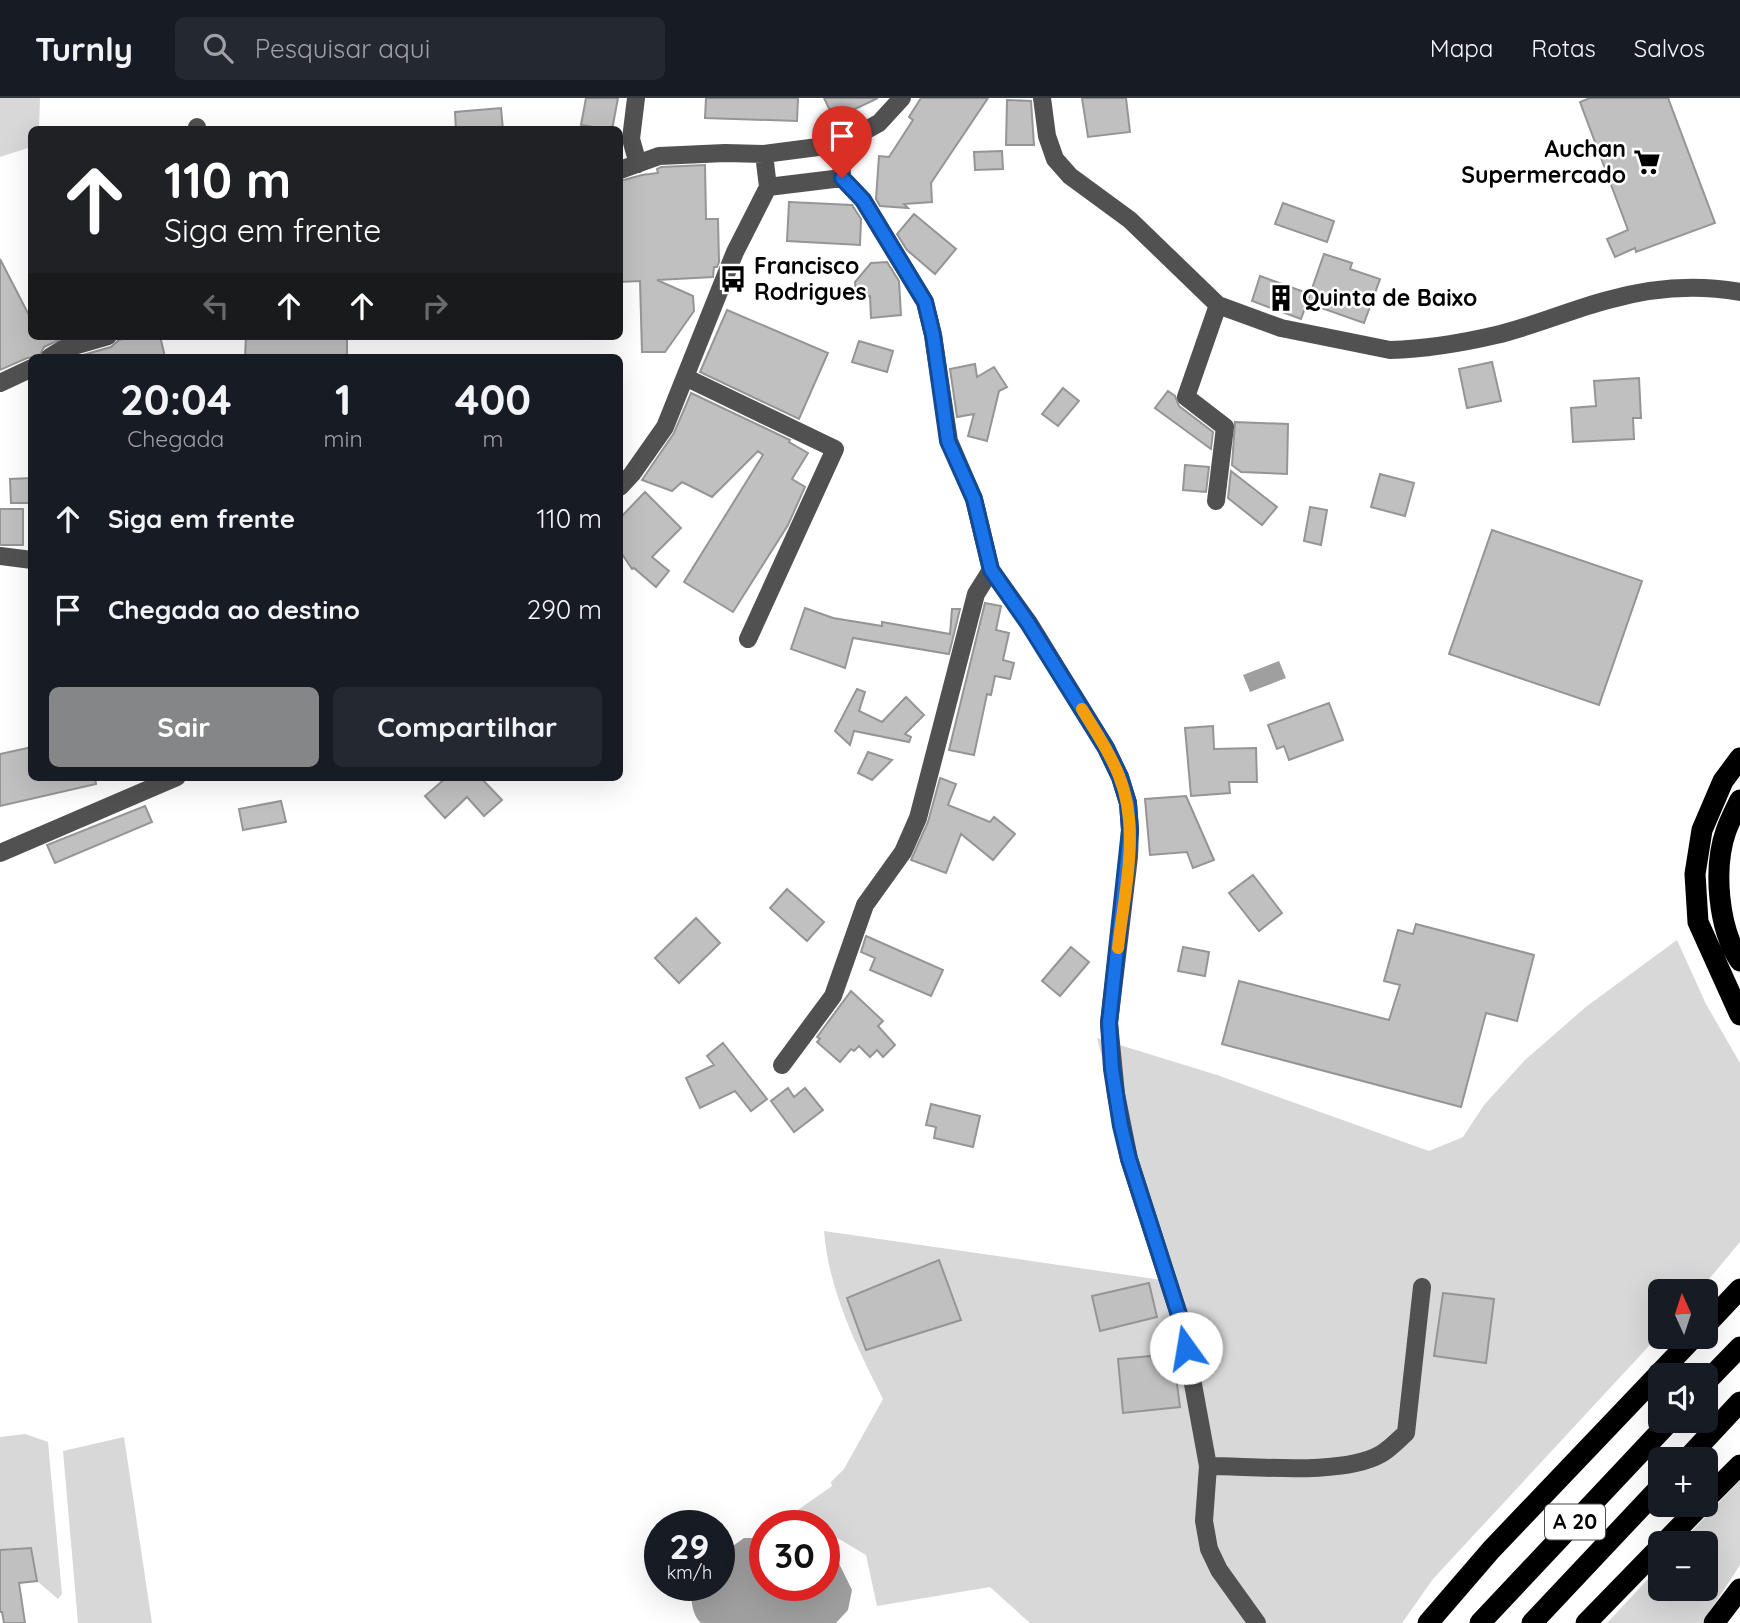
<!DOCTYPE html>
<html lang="pt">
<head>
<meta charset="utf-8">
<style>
	:root { --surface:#171b24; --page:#242831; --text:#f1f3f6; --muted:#9ea1a6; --line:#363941; --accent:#858687 }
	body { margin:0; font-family:Quicksand,sans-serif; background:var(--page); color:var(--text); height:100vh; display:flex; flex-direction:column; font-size:26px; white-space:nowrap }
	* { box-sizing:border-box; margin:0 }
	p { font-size:23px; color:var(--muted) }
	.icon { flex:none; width:38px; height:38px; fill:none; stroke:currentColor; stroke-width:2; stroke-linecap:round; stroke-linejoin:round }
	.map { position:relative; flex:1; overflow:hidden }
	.side { position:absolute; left:28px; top:256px; width:595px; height:427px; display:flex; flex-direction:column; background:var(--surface); border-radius:10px; box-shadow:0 7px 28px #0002 }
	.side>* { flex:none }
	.top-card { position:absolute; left:28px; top:28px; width:595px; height:214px; border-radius:10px; box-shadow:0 7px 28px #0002; background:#202124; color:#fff; overflow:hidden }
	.needle { width:46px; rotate:357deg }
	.controls { position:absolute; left:1648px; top:1181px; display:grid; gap:14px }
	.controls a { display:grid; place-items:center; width:70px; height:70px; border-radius:10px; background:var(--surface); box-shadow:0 7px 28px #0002; font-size:35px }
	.speed { position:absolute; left:644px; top:1412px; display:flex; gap:14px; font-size:35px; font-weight:700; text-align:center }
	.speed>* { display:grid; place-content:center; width:91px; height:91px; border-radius:50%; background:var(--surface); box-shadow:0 7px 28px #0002; line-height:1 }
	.speed small { font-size:18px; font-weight:400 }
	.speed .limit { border:10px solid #d22; background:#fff; color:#111 }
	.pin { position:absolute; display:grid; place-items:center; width:60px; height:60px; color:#fff; margin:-72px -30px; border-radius:50% 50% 50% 0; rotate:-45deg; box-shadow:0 0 7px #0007 }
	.pin .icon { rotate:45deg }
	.me { position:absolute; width:77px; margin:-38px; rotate:347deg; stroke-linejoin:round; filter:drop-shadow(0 0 5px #0008) }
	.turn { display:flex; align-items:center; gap:24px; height:147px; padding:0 21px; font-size:32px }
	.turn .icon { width:91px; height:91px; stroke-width:2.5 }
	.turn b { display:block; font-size:49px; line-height:60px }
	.lanes { display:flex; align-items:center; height:66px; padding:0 21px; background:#0003; justify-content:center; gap:35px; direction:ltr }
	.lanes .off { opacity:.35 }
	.eta { display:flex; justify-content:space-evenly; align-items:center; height:119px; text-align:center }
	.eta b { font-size:42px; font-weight:700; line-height:49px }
	.primary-button { display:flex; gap:14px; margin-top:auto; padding:14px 21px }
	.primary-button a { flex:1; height:80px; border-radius:10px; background:var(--accent); color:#fff; font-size:28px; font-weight:700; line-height:80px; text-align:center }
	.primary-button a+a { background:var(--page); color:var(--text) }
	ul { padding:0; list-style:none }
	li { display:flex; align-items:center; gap:21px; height:91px; padding:0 21px }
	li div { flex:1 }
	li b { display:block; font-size:26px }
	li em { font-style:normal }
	header { display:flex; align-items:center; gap:42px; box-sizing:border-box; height:98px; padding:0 35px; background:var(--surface); border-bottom:2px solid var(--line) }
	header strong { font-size:33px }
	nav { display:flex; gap:38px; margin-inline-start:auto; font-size:24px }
	.search { width:490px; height:63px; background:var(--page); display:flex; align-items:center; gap:18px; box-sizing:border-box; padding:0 24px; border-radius:10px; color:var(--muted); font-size:26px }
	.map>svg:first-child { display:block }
	.green { fill:#d8d8d8 }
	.water { fill:#9f9f9f }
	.building { fill:#c0c0c0; stroke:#959595; stroke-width:2 }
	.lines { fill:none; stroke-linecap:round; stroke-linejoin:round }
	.minor { stroke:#515151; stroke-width:18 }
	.highway { stroke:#000; stroke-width:21 }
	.route-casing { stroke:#114b97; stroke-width:18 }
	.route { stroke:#1a73e8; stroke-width:12 }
	.slow { stroke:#f59e0b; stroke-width:12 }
	.labels { text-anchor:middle; stroke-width:5; stroke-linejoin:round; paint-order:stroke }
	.shield { fill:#fff; stroke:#4c4c4c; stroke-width:2 }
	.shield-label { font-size:21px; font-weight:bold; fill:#000 }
	.poi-label { font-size:23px; font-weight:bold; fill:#000; stroke:#fff; text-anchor:start }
</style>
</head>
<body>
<header>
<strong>Turnly</strong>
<div class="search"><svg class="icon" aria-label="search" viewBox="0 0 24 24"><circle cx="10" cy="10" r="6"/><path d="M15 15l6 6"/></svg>Pesquisar aqui</div>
<nav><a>Mapa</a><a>Rotas</a><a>Salvos</a></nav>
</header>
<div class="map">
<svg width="1740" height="1525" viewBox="0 0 1740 1525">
	<rect width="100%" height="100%" fill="#fff"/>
	<!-- green -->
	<path class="green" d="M 0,0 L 40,0 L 39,31 L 32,32 L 31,49 L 0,59 Z
		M 1677,842 L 1706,906 L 1740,965 L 1740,1144 L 1699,1193 L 1661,1194 L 1661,1235 L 1433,1481 L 1402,1525 L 1030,1525 L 990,1489 L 877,1508 L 866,1457 L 824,1432 L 824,1428 L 818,1428 L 795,1414 L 832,1388 L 831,1384 L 844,1371 L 883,1301 C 856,1247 829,1194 824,1133 L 1162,1182 L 1144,1120 L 1097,940 L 1217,977 L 1429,1053 L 1463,1039 L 1484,1007 L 1525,962 L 1587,908 Z
		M 25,1336 L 48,1344 L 62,1496 L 58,1501 L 37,1483 L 31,1450 L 0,1452 L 0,1339 Z
		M 124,1339 L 152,1525 L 78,1525 L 63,1353 Z
		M 1740,1382 L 1740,1467 L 1702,1525 L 1607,1525 L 1661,1467 L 1661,1491 L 1706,1491 L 1706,1446 L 1681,1445 Z"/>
	<!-- water -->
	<path class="water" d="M 1279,563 L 1286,580 L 1250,594 L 1243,577 Z
		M 744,1440 L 765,1440 L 765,1488 L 824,1488 L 824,1443 L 829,1445 L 852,1492 L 848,1512 L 836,1525 L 701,1525 C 692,1517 689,1498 694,1488 L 719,1488 L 719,1458 Z"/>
	<!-- building -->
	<path class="building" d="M 586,0 L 618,0 L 612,32 L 581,27 Z
		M 706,0 L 798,0 L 797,23 L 705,20 Z
		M 824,0 L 878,0 L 834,21 Z
		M 921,0 L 988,0 L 931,85 L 932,104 L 904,106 L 908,110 L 880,108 L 876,101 L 879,58 L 889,59 L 913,22 L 909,19 Z
		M 1082,0 L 1126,0 L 1130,34 L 1088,39 Z
		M 1590,0 L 1668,0 L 1715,125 L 1636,154 L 1635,150 L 1615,159 L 1607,141 L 1628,132 L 1580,4 Z
		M 1007,2 L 1031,3 L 1034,47 L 1006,47 Z
		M 501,10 L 503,32 L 456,32 L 455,14 Z
		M 1002,53 L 1003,71 L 975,72 L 974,54 Z
		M 705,67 L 706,121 L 718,121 L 719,164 L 717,169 L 714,169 L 713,179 L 657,182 L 693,198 L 694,213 L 665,254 L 642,254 L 640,183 L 620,184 L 620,83 L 642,77 L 658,75 L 657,71 L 661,69 Z
		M 789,104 L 852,107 L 861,121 L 860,147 L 787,143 Z
		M 1283,105 L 1334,123 L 1327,144 L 1275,126 Z
		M 914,116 L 956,151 L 935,176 L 907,152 L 897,136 Z
		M 1324,156 L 1352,165 L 1350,171 L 1380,181 L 1364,225 L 1307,205 Z
		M 0,161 L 32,223 L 32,238 L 67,238 L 44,249 L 39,259 L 27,260 L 0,272 Z
		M 887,164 L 899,183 L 901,217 L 871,220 L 870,198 L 856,199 L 855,184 L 871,165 Z
		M 1260,178 L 1310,196 L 1301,221 L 1252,203 Z
		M 727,212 L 828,255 L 799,321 L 700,274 Z
		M 135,238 L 160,238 L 165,259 L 76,259 L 111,249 L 119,242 Z
		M 246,238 L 347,238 L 347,259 L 245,259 Z
		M 859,243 L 893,253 L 887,274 L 852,264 Z
		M 1492,264 L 1501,303 L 1467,310 L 1459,271 Z
		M 975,266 L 977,279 L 994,269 L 1007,289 L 999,293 L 987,343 L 968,338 L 974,316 L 957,319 L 950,271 Z
		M 1639,280 L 1641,320 L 1633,320 L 1634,341 L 1573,344 L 1571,310 L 1596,308 L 1594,283 Z
		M 1063,290 L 1079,303 L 1058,328 L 1042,316 Z
		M 1168,293 L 1175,298 L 1179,308 L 1213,334 L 1211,351 L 1155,310 Z
		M 691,295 L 790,342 L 789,344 L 808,355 L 792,381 L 805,389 L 788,427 L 733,514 L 684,484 L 763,357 L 758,353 L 712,399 L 682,384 L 672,393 L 642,382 L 674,335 Z
		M 1235,324 L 1288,326 L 1287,376 L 1241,374 L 1232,367 Z
		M 1185,367 L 1209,369 L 1206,394 L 1183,392 Z
		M 1231,373 L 1277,409 L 1262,427 L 1228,400 Z
		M 1380,376 L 1414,385 L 1405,418 L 1371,409 Z
		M 32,380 L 32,405 L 11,405 L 10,381 Z
		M 645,394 L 681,430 L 652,459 L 669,473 L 656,489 L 634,470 L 632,471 L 620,453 L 620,420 Z
		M 1310,409 L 1327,412 L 1321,447 L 1304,443 Z
		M 0,411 L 23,411 L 23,447 L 0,447 Z
		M 1492,432 L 1642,483 L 1599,607 L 1449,556 Z
		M 985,505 L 1001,508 L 996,532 L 1009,535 L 1003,562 L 1014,565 L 1010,581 L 995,578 L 991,597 L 987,596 L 974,657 L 949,652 Z
		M 805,510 L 833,520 L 882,528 L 882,524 L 950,536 L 952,511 L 960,511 L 949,556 L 853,540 L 845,570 L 791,551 Z
		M 857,591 L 865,594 L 859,613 L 882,624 L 906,599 L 924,617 L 905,636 L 911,639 L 909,644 L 854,633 L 850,647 L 835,633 Z
		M 1329,605 L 1343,642 L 1289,662 L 1284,648 L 1277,651 L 1268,627 Z
		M 1213,628 L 1214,651 L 1256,650 L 1257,684 L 1229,684 L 1230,695 L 1191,698 L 1185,630 Z
		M 32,649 L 32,679 L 95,679 L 96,686 L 0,708 L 0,656 Z
		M 868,654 L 892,662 L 872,682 L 858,675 Z
		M 447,679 L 480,679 L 502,702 L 484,718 L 467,699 L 445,720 L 425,698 Z
		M 940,680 L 956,686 L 948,707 L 990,724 L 994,719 L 1015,736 L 993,762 L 961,736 L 946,775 L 911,762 L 928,724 Z
		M 1186,698 L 1214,762 L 1193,770 L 1187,754 L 1150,757 L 1145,701 Z
		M 281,703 L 286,724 L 243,732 L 239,711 Z
		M 145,708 L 152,724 L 55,765 L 47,747 Z
		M 1253,777 L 1282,815 L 1259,833 L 1229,795 Z
		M 787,791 L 824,824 L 807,843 L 770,810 Z
		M 696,820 L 720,845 L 679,885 L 655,860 Z
		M 1416,826 L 1534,857 L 1517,923 L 1486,915 L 1461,1009 L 1222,946 L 1239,883 L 1389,922 L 1400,887 L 1384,883 L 1398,832 L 1413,836 Z
		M 866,838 L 943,872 L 931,898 L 870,872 L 875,860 L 861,854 Z
		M 1071,849 L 1089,864 L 1060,898 L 1042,883 Z
		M 1183,849 L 1209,854 L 1205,878 L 1178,873 Z
		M 851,893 L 883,923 L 878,928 L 895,947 L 883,959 L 877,952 L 870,959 L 859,948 L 854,953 L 851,951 L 840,964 L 817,944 L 820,941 L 817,939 Z
		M 723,945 L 767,1001 L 751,1013 L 735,993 L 700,1010 L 686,980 L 714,967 L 707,958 Z
		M 788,990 L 794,999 L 805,990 L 823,1012 L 794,1034 L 771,1003 Z
		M 931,1006 L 980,1018 L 973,1049 L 934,1040 L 936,1029 L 926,1027 Z
		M 939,1162 L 961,1222 L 866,1252 L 847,1200 Z
		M 1149,1185 L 1157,1219 L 1100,1233 L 1092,1198 Z
		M 1443,1195 L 1494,1201 L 1486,1265 L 1434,1258 Z
		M 1173,1256 L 1180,1309 L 1123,1315 L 1118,1261 Z
		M 31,1450 L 37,1483 L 19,1485 L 25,1525 L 4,1525 L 2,1514 L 0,1514 L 0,1452 Z"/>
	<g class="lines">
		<!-- minor -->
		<path class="minor" d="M 636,0 L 631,41 L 638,66
			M 1042,0 L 1047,38 L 1055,61 L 1070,78 L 1130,122 L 1218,207 L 1281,230 L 1390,252 C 1424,251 1462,245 1496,237 C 1534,228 1570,212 1608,202 C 1650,190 1696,186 1740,194
			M 197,32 L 197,29
			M 841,46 L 842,80
			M 764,56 L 768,89
			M 620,72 L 659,58 L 725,55 L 764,56 L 841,46 L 879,25 L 902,0
			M 842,80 L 863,102 L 925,204 L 933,237 L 949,343 L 974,401 L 991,472 L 1029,525 L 1106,650 L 1120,679 L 1128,705 L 1130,732 L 1129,759 L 1109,925 L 1116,996 L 1129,1061 L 1182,1226 L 1208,1368 L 1204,1423 L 1209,1451 L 1219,1472 L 1257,1525
			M 768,89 L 842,80
			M 50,259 L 63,251 L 108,238
			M 685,279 L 835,351 L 748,541
			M 0,285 L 32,270
			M 620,389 L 632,376 L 665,329 L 735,154 L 768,89
			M 1216,403 L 1225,329 L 1186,299 L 1218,207
			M 0,458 L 32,462
			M 0,755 L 177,679
			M 782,967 L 833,898 L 865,807 L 903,754 L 918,720 L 976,496 L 991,472
			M 1208,1368 C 1254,1368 1343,1378 1381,1356 C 1390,1351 1398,1342 1406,1335 L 1422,1189"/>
		<!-- highway -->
		<path class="highway" d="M 1740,660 L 1723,683 L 1702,732 L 1695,776 L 1698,824 L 1740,917
			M 1740,702 C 1735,712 1730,722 1726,733 C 1713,770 1718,830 1740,863
			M 1706,1227 L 1740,1191
			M 1706,1284 L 1740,1249
			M 1686,1362 L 1740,1304
			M 1706,1401 L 1740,1367
			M 1663,1446 L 1701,1407
			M 1428,1525 L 1491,1452 L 1694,1239
			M 1480,1525 L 1670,1323
			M 1532,1525 L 1661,1388
			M 1586,1525 L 1661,1448
			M 1714,1525 L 1740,1491"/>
	</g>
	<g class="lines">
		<defs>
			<path id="route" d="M 842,80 L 863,102 L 925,204 L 933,237 L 948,343 L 974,401 L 991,472 L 1028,525 L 1106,650 L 1120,679 L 1128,705 L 1130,732 L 1109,925 L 1112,971 L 1121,1028 L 1129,1061 L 1182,1226 L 1186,1250"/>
		</defs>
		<!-- route casing -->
		<use href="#route" class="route-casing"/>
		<!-- route -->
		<use href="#route" class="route"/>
		<!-- slow -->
		<path class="slow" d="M 1082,611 C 1095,633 1110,654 1119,678 C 1141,732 1124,795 1118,850"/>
	</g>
	<!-- icons -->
	<defs>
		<symbol id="supermarket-bare" viewBox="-9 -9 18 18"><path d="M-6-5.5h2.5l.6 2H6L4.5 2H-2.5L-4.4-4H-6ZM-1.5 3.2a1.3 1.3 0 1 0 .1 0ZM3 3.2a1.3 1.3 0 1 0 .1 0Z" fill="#000" stroke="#fff" stroke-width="2.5" paint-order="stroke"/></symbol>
		<symbol id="bus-bare" viewBox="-9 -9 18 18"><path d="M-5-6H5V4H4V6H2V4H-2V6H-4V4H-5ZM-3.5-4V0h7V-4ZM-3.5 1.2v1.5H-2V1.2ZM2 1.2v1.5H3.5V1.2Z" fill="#000" stroke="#fff" stroke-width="2.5" paint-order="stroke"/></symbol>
		<symbol id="building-bare" viewBox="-9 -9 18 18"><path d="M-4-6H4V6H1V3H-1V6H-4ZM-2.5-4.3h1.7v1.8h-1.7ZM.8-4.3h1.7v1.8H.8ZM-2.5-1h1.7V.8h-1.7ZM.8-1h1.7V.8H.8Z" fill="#000" stroke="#fff" stroke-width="2.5" paint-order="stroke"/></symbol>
	</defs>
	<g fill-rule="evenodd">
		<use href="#supermarket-bare" x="1628" y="45" width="38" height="38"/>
		<use href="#bus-bare" x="714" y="162" width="38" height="38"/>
		<use href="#building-bare" x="1262" y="181" width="38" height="38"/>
	</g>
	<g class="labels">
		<!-- shield labels -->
		<rect class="shield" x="1545" y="1406.5" width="60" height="35" rx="5"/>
		<g class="shield-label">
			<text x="1575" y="1431">A 20</text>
		</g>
		<!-- poi labels -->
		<g class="poi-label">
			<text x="1626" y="59" text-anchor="end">Auchan<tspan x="1626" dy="26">Supermercado</tspan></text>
			<text x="754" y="176">Francisco<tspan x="754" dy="26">Rodrigues</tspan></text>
			<text x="1302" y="208">Quinta de Baixo</text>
		</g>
	</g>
</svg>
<div class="controls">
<a><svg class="needle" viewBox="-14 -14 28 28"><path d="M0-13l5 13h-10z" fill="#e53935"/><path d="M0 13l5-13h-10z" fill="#9ea1a6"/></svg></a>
<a><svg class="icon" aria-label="sound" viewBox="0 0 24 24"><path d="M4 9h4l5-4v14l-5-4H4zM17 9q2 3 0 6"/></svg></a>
<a>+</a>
<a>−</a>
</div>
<div class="speed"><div>29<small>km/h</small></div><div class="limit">30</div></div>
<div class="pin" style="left:842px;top:80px;background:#d93025"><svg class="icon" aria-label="arrive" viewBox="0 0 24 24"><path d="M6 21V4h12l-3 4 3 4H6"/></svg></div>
<svg class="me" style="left:1186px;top:1250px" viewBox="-20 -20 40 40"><circle r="19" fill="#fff"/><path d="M0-13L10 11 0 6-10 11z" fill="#1a73e8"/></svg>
<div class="top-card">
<div class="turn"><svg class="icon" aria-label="ahead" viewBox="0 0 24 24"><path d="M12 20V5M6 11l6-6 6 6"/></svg><div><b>110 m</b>Siga em frente</div></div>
<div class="lanes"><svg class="icon off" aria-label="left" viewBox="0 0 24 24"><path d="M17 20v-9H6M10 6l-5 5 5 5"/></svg><svg class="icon" aria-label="ahead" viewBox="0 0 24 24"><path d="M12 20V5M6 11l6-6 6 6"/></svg><svg class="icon" aria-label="ahead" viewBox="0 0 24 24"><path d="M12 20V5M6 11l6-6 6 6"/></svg><svg class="icon off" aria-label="right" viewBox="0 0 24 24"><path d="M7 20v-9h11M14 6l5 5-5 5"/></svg></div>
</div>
<section class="side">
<div class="eta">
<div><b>20:04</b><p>Chegada</p></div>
<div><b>1</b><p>min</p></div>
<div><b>400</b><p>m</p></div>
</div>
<ul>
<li><svg class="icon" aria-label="ahead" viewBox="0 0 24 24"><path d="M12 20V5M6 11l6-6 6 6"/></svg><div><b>Siga em frente</b></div><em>110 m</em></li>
<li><svg class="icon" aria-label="arrive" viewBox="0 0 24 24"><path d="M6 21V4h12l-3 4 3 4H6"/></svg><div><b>Chegada ao destino</b></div><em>290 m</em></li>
</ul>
<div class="primary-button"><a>Sair</a><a>Compartilhar</a></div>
</section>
</div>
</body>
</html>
